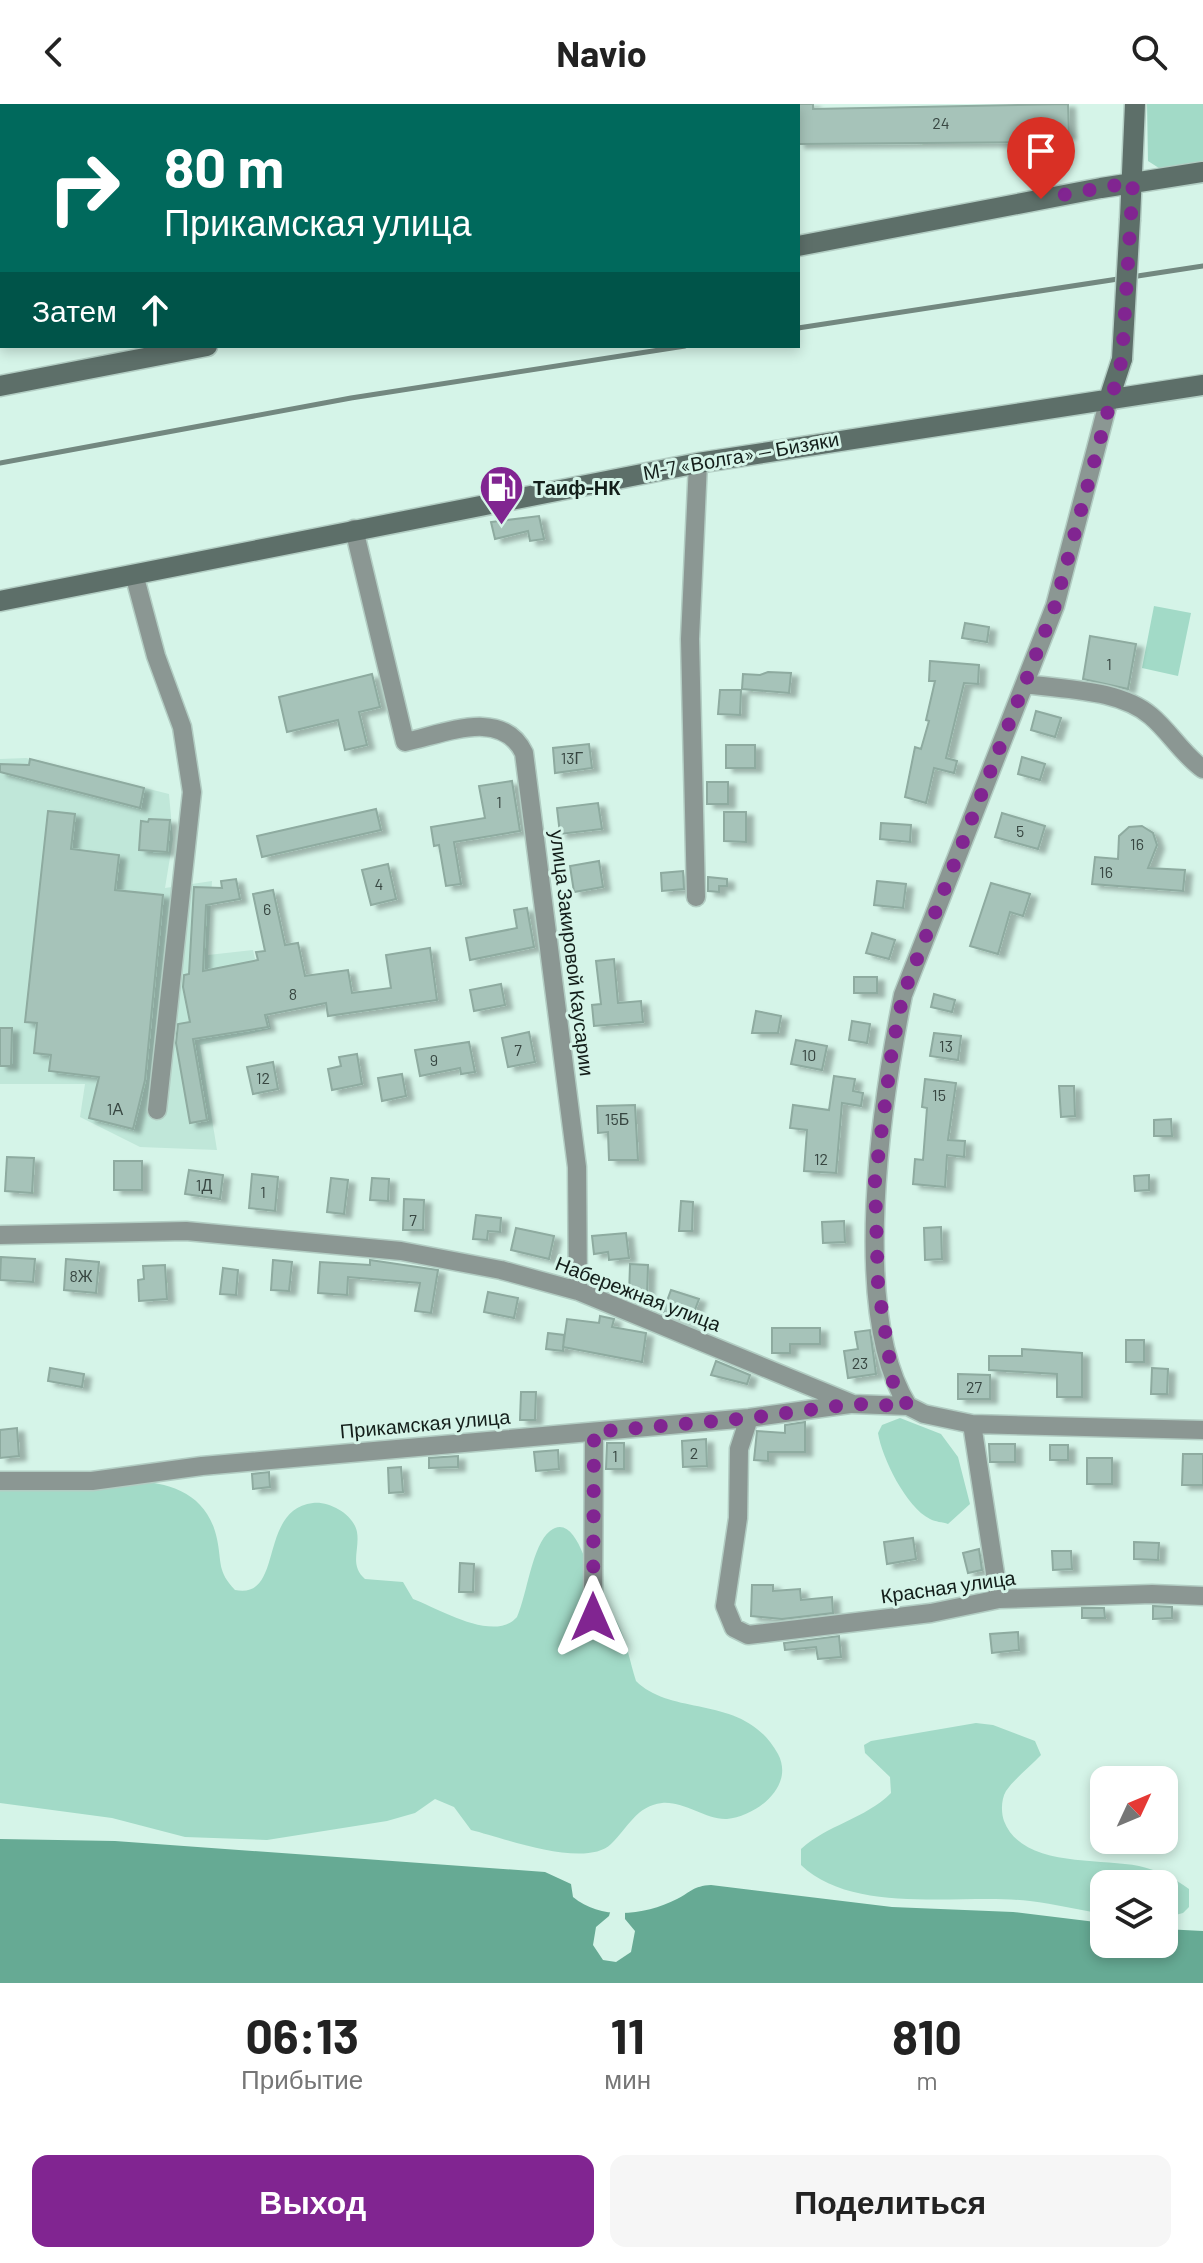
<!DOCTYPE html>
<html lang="ru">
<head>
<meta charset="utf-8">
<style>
	:root { --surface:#fff; --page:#f6f6f6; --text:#222; --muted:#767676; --accent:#812591 }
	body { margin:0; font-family:Barlow,sans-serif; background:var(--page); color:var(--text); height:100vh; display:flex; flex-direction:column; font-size:30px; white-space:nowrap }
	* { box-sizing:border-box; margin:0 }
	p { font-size:26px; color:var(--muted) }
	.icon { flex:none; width:44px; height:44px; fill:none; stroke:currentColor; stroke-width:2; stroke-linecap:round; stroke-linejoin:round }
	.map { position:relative; height:1879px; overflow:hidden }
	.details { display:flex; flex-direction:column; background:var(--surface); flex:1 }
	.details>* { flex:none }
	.hud { position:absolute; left:0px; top:0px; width:800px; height:244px; box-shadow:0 4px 12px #0003; background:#00695c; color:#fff; overflow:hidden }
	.needle { width:52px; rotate:46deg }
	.controls { position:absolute; left:1090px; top:1662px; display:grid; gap:16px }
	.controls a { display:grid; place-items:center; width:88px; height:88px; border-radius:16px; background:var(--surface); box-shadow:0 4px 12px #0003; font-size:40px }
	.pin { position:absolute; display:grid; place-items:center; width:68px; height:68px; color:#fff; margin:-82px -34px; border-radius:50% 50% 50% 0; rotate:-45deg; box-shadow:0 0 8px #0007 }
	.pin .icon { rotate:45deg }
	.me { position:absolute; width:88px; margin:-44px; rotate:0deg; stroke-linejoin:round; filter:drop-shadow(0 0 6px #0008) }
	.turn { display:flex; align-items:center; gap:28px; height:168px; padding:0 32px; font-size:36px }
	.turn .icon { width:104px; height:104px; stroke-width:2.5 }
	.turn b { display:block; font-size:56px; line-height:68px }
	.then { display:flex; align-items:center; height:76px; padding:0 32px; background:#0003; gap:16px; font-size:30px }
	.eta { display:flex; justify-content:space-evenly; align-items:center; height:136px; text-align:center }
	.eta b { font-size:48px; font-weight:700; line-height:56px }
	.action { display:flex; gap:16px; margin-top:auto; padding:16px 32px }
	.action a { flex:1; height:92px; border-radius:16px; background:var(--accent); color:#fff; font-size:32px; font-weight:700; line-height:92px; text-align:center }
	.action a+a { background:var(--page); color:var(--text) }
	header { display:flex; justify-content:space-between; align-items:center; height:104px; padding:0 32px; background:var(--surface); font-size:36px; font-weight:700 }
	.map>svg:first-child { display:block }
	.built { fill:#c0e7d9 }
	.green { fill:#a2dac7 }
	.water { fill:#66aa94 }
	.pier { fill:#d5f4e8 }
	.building { fill:#a6c3b9; stroke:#8eaba0; stroke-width:2; filter:url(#shadow) }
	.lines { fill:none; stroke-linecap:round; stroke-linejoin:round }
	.street-casing { stroke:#b2cdc3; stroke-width:21 }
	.secondary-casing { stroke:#b2cdc3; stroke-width:23 }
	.street { stroke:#8b9793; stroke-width:18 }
	.secondary { stroke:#5d6f69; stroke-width:20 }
	.rail { stroke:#738880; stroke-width:5 }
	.secondary-bridge-casing { stroke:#b2cdc3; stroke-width:23; stroke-linecap:butt }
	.secondary-bridge { stroke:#5d6f69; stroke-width:20 }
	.route { stroke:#812591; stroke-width:14; stroke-dasharray:0 25.2 }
	.labels { text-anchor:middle; stroke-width:6; stroke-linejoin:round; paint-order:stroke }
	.number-label { font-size:16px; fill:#384742 }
	.street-label { font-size:20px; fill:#131e1a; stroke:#d5f4e8 }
	.poi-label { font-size:20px; font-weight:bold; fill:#131e1a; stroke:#d5f4e8; text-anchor:start }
</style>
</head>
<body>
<header><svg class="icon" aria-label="back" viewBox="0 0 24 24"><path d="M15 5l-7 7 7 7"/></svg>Navio<svg class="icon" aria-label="search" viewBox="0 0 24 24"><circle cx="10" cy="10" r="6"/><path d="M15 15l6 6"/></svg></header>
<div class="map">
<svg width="1203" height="1879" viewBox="0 0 1203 1879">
	<defs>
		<filter id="shadow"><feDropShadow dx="7" dy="4" stdDeviation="2" flood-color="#0004"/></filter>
	</defs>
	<rect width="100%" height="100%" fill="#d5f4e8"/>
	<!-- built -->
	<path class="built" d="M 26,654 L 169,690 L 173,735 L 165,784 L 212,777 L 208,851 L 253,846 L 271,925 L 200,941 L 217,1046 L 140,1043 L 80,1013 L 85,980 L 0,980 L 0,655 Z"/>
	<!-- green -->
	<path class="green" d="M 1147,0 L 1203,0 L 1203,61 L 1162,66 L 1148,57 Z
		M 1154,502 L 1191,509 L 1178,572 L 1142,564 Z
		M 900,1314 L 941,1330 L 958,1353 L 970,1400 L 948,1420 C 943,1418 935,1418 930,1415 C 906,1403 882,1354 878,1329 L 882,1321 Z
		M 132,1377 C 172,1378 208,1391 217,1435 C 222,1459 217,1467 235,1486 C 285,1496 257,1406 313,1399 C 330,1397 354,1411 357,1428 C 360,1446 349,1461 365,1475 L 403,1478 L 413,1495 C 440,1505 494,1539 517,1513 C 527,1491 532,1441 550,1427 C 576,1406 590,1473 596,1487 C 601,1498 611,1507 617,1518 C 626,1535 630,1558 636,1577 C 673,1614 745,1589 778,1650 C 795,1682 757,1712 727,1715 C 706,1716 684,1697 662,1699 C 636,1702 628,1724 611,1740 C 585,1765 504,1734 471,1726 L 454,1703 L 435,1695 L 415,1709 L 387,1717 L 267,1736 L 185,1733 L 112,1714 L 0,1699 L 0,1387 Z
		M 976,1619 L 993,1621 L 1035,1637 L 1041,1651 C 1030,1663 1015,1674 1006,1687 C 1001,1695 1001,1709 1004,1717 C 1022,1764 1098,1754 1139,1762 C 1157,1766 1174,1774 1189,1785 L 1189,1803 L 1183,1809 L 1164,1814 L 1164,1780 L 1104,1780 L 1104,1810 C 1080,1806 1055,1800 1030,1797 C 964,1789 854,1812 801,1761 L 801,1745 C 827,1721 865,1715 891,1689 L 890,1673 L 865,1649 L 864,1641 L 871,1637 Z"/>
	<!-- water -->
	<path class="water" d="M 0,1735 L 115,1737 L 545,1768 L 571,1780 L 573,1793 C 602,1817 645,1811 677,1795 C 691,1788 693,1782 711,1781 L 892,1803 L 1013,1808 L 1104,1819 L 1104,1840 L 1164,1840 L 1164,1825 L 1203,1827 L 1203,1879 L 0,1879 Z"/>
	<!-- pier -->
	<path class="pier" d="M 611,1805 L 625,1806 L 625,1815 L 635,1827 L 631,1848 L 616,1858 L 603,1856 L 593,1841 L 596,1823 L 609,1812 Z"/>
	<!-- building -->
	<path class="building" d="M 798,0 L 813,0 L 813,5 L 1068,0 L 1069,31 L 1040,31 L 1040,38 L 798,40 Z
		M 539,412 L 544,435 L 530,437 L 528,427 L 495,435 L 491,418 Z
		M 965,519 L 989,523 L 987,538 L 962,534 Z
		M 1090,532 L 1136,540 L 1128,585 L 1083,575 Z
		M 930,557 L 979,561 L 978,580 L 964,579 L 946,654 L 957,657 L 954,669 L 934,664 L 926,699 L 905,693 L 915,643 L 921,645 L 929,617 L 926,616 L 935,577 L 929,577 Z
		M 768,568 L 791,569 L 789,589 L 742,585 L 743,570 L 760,571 Z
		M 372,570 L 380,603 L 359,608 L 367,641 L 345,646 L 338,616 L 287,628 L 279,593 Z
		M 720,586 L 741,586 L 740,611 L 718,610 Z
		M 1036,607 L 1061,614 L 1055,633 L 1031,626 Z
		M 589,640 L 592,664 L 555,669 L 553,644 Z
		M 726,641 L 755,641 L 755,664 L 726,664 Z
		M 1022,653 L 1045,660 L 1040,676 L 1018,670 Z
		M 30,655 L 144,684 L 140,704 L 0,668 L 0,660 L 29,661 Z
		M 512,677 L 520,727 L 454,738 L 461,780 L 446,782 L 439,741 L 434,742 L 431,723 L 485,714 L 479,682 Z
		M 707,678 L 728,678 L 728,700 L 707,700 Z
		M 598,699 L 602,725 L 560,730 L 557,704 Z
		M 376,705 L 381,726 L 262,753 L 257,732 Z
		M 48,707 L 75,710 L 71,745 L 119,751 L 115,786 L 163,791 L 145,976 L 133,1025 L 89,1014 L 99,973 L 49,967 L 51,951 L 34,949 L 37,919 L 25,918 Z
		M 724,708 L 746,708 L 746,738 L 724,737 Z
		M 1002,709 L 1045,722 L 1038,745 L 995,733 Z
		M 149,715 L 170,716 L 167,748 L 139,746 L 141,717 L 148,718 Z
		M 881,719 L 911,721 L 910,738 L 880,735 Z
		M 1142,722 L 1153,729 L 1157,741 L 1148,764 L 1185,766 L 1183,787 L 1092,780 L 1095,753 L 1118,755 L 1119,732 L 1129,723 Z
		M 599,757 L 603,783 L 574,788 L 570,762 Z
		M 388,760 L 396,795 L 371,801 L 362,766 Z
		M 683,767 L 684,785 L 662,787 L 661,769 Z
		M 708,773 L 727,775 L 727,782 L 719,782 L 719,788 L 708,787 Z
		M 236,775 L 240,795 L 206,801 L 203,867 L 258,856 L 256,848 L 265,847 L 253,790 L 273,786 L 285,841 L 298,839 L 305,872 L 348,866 L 352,889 L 391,884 L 386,851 L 430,844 L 437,896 L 328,912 L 326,899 L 265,911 L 268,923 L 193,935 L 207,1016 L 190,1019 L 176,939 L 178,920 L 190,918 L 183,883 L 184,871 L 189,870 L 194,783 L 222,784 L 221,777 Z
		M 877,777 L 906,780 L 903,804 L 874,801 Z
		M 991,779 L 1030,790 L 1023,812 L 1010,808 L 998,850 L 970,842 Z
		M 527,804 L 534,843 L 470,856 L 466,834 L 517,824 L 514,806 Z
		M 872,829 L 895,836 L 889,855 L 866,849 Z
		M 614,855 L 618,899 L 641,897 L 643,918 L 594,922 L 592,901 L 601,900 L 596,857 Z
		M 854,873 L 877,873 L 877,889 L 854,889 Z
		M 501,880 L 505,901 L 474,907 L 470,886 Z
		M 934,890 L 955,896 L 952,908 L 931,903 Z
		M 756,907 L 781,912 L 778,929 L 752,929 Z
		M 852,917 L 870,920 L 867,939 L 849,936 Z
		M 0,924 L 12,924 L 11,962 L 0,962 Z
		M 529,928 L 535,958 L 508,963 L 502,934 Z
		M 934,929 L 961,932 L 958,956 L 930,952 Z
		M 796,936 L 827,942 L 822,966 L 791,960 Z
		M 469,938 L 475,968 L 461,970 L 460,964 L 420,972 L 415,946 Z
		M 357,950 L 362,980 L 332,986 L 328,965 L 341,962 L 339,953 Z
		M 273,958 L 278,985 L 253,990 L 247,963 Z
		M 402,970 L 406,992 L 382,997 L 378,974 Z
		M 834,972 L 855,975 L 853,987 L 863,989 L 861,1002 L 842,999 L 836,1069 L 804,1067 L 807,1026 L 790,1024 L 793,1001 L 829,1006 Z
		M 925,975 L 956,979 L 948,1036 L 965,1037 L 964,1053 L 947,1051 L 945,1083 L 913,1080 L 915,1055 L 923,1056 L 927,1004 L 922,1003 Z
		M 1059,982 L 1074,982 L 1075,1012 L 1061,1013 Z
		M 635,1001 L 638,1056 L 609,1056 L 608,1028 L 598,1029 L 597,1002 Z
		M 1171,1015 L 1172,1032 L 1154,1032 L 1154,1016 Z
		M 7,1053 L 34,1054 L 32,1089 L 5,1087 Z
		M 114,1057 L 142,1057 L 142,1086 L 114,1086 Z
		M 189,1066 L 223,1071 L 220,1095 L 185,1090 Z
		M 252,1070 L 278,1073 L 275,1107 L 249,1104 Z
		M 1149,1071 L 1149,1086 L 1135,1087 L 1134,1072 Z
		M 331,1074 L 348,1076 L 344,1110 L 327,1108 Z
		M 372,1074 L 389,1075 L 388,1097 L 370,1096 Z
		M 404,1095 L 424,1096 L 423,1126 L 403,1126 Z
		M 681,1097 L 693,1098 L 692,1127 L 679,1127 Z
		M 476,1111 L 501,1114 L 500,1128 L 488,1127 L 487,1136 L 473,1135 Z
		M 844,1117 L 845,1138 L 823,1139 L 822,1118 Z
		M 941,1123 L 942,1155 L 925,1156 L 924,1124 Z
		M 516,1124 L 554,1132 L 549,1155 L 511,1146 Z
		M 626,1129 L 629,1154 L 609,1156 L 608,1148 L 594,1150 L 592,1132 Z
		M 1,1153 L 35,1155 L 33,1178 L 0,1176 Z
		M 66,1155 L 99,1158 L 96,1189 L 64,1186 Z
		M 273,1156 L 292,1158 L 289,1187 L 271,1186 Z
		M 370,1156 L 438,1166 L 431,1209 L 415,1207 L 420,1179 L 348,1173 L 347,1191 L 318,1189 L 320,1158 L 370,1161 Z
		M 630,1160 L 648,1161 L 647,1192 L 629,1191 Z
		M 165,1161 L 167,1195 L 139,1197 L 138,1176 L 144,1175 L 143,1162 Z
		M 223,1164 L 238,1166 L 236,1191 L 220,1190 Z
		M 671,1186 L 699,1195 L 690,1219 L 663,1208 Z
		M 488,1188 L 518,1194 L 514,1214 L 484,1208 Z
		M 600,1212 L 614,1215 L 612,1223 L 646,1229 L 642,1258 L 563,1243 L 567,1215 L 599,1219 Z
		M 772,1224 L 820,1224 L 820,1240 L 790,1240 L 790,1249 L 772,1249 Z
		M 870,1226 L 876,1270 L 848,1274 L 844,1247 L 858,1245 L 855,1228 Z
		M 548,1229 L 564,1231 L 563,1247 L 546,1245 Z
		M 1126,1236 L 1144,1236 L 1144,1258 L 1126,1258 Z
		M 1022,1245 L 1082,1249 L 1082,1293 L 1057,1293 L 1057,1270 L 989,1266 L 989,1252 L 1022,1252 Z
		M 716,1257 L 750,1271 L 747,1280 L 711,1271 Z
		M 50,1264 L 84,1270 L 82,1283 L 48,1277 Z
		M 1152,1264 L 1168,1265 L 1167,1290 L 1151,1290 Z
		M 958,1270 L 990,1271 L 990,1295 L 958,1295 Z
		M 521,1288 L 536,1288 L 535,1316 L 520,1316 Z
		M 805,1318 L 805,1348 L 768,1348 L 768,1357 L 754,1356 L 757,1327 L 785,1329 L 785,1321 Z
		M 17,1324 L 19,1352 L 0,1354 L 0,1326 Z
		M 706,1335 L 707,1362 L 683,1363 L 682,1337 Z
		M 607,1339 L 624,1339 L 624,1365 L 606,1365 Z
		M 989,1340 L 1015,1340 L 1015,1358 L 990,1358 Z
		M 1050,1341 L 1068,1341 L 1068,1356 L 1050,1356 Z
		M 558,1346 L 559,1365 L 536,1367 L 534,1348 Z
		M 1183,1350 L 1203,1350 L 1203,1381 L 1182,1381 Z
		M 458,1352 L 458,1363 L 429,1364 L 429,1354 Z
		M 1087,1354 L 1112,1354 L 1112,1380 L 1087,1380 Z
		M 401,1363 L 403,1388 L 389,1389 L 388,1364 Z
		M 269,1368 L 270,1383 L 253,1385 L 252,1370 Z
		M 913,1434 L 916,1455 L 887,1460 L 884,1438 Z
		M 1134,1438 L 1159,1439 L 1158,1456 L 1134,1455 Z
		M 979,1445 L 982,1466 L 968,1469 L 963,1449 Z
		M 1052,1447 L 1071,1447 L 1072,1465 L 1053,1466 Z
		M 460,1459 L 474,1460 L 473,1488 L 459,1488 Z
		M 752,1481 L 773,1481 L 773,1487 L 800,1485 L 801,1496 L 832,1493 L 833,1509 L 782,1515 L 751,1512 Z
		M 1153,1502 L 1172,1503 L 1172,1514 L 1153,1515 Z
		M 1082,1504 L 1104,1504 L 1105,1514 L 1082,1514 Z
		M 1018,1528 L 1019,1546 L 992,1549 L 990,1530 Z
		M 839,1532 L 841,1553 L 818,1555 L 816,1543 L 785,1546 L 784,1539 Z"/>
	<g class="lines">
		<defs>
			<path id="street" d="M 736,0 L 736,2
				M 354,425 L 405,638 C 444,630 502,603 524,649 L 577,1063 L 578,1187
				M 134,470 L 156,552 L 182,623 L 192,688 L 157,1006
				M 1026,580 C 1066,586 1119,585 1151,612 C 1170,628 1182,650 1203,665
				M 696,793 L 690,535 L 698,359
				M 0,1131 L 186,1127 L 401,1147 L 501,1166 L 578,1187 L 853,1300 L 908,1302 L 924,1310 L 972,1320 L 1203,1326
				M 908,1302 C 849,1208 882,996 903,891 L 1055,502 L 1109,295
				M 749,1314 L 739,1345 L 738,1414 L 725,1502 L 734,1524 L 748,1531 L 931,1509 L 999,1495 L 1152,1490 L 1203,1492
				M 972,1320 L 999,1495
				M 0,1377 L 92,1377 L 202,1362 L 749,1314 L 850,1300
				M 593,1513 L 594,1328"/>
			<path id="secondary" d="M 293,2 L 293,0
				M 1130,115 L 1135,0
				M 798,142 L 1101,84 L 1203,68
				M 0,282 L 207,242
				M 1109,295 L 1122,255
				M 0,497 L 698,359 L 1203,281"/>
		</defs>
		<!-- street casing -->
		<use href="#street" class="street-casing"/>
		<!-- secondary casing -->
		<use href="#secondary" class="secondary-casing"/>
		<!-- street -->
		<use href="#street" class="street"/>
		<!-- secondary -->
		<use href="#secondary" class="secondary"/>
		<!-- rail -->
		<path class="rail" d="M 798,224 L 1203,162
			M 0,359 L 351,294 L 685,242"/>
		<defs>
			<path id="secondary-bridge" d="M 1122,255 L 1130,115"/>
		</defs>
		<!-- secondary-bridge casing -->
		<use href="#secondary-bridge" class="secondary-bridge-casing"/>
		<!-- secondary-bridge -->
		<use href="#secondary-bridge" class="secondary-bridge"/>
	</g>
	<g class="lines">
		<!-- route -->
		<path class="route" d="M 593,1513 L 594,1328 L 749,1314 L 853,1300 L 908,1302 L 893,1278 L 878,1181 L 875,1077 L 892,946 L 903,891 L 1055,502 L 1122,255 L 1133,78 L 1041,95"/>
	</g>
	<!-- icons -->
	<defs>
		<symbol id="fuel-pin" viewBox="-11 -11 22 30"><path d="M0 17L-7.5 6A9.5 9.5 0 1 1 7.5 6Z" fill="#812591" stroke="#d5f4e8"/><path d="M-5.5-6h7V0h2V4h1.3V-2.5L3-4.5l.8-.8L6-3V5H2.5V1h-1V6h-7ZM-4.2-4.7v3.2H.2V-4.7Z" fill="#fff"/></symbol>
	</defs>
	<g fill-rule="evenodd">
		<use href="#fuel-pin" x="476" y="358" width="51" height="69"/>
	</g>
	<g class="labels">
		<!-- number labels -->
		<g class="number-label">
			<text x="941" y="25">24</text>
			<text x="1109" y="566">1</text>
			<text x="572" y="660">13Г</text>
			<text x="499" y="704">1</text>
			<text x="1020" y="733">5</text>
			<text x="1137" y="746">16</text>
			<text x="1106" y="774">16</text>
			<text x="379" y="786">4</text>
			<text x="267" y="811">6</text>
			<text x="293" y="896">8</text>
			<text x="946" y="948">13</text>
			<text x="518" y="952">7</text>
			<text x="809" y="957">10</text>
			<text x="434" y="962">9</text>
			<text x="263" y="980">12</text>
			<text x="939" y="997">15</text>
			<text x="115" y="1011">1А</text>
			<text x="617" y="1021">15Б</text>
			<text x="821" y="1061">12</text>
			<text x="204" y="1087">1Д</text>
			<text x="263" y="1094">1</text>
			<text x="413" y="1122">7</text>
			<text x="81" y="1178">8Ж</text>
			<text x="860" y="1265">23</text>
			<text x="974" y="1289">27</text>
			<text x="694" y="1355">2</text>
			<text x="615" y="1358">1</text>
		</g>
		<!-- street labels -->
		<g class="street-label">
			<text transform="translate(741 352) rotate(-10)" y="7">М-7 «Волга» — Бизяки</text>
			<text transform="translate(572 849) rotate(83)" y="7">улица Закировой Каусарии</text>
			<text transform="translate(638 1190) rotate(21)" y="7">Набережная улица</text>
			<text transform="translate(425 1320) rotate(-5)" y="7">Прикамская улица</text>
			<text transform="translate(948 1483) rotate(-8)" y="7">Красная улица</text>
		</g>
		<!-- poi labels -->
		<g class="poi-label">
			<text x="533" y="391">Таиф-НК</text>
		</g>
	</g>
</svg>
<div class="controls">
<a><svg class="needle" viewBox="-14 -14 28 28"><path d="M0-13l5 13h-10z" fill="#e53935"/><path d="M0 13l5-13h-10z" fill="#767676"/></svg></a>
<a><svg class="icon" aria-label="layers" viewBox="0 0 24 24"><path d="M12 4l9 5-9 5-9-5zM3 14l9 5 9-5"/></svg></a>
</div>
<div class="pin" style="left:1041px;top:95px;background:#d93025"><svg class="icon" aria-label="arrive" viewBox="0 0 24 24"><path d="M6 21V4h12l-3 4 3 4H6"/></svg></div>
<svg class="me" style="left:593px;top:1513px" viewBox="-20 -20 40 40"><path d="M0-17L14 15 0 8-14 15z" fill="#812591" stroke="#fff" stroke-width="4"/></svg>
<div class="hud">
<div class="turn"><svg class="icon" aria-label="right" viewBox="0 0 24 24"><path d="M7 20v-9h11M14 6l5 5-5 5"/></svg><div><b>80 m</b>Прикамская улица</div></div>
<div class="then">Затем<svg class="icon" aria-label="ahead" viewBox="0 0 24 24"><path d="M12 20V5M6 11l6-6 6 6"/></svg></div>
</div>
</div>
<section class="details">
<div class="eta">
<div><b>06:13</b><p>Прибытие</p></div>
<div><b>11</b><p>мин</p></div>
<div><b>810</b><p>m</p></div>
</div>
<div class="action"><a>Выход</a><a>Поделиться</a></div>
</section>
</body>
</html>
